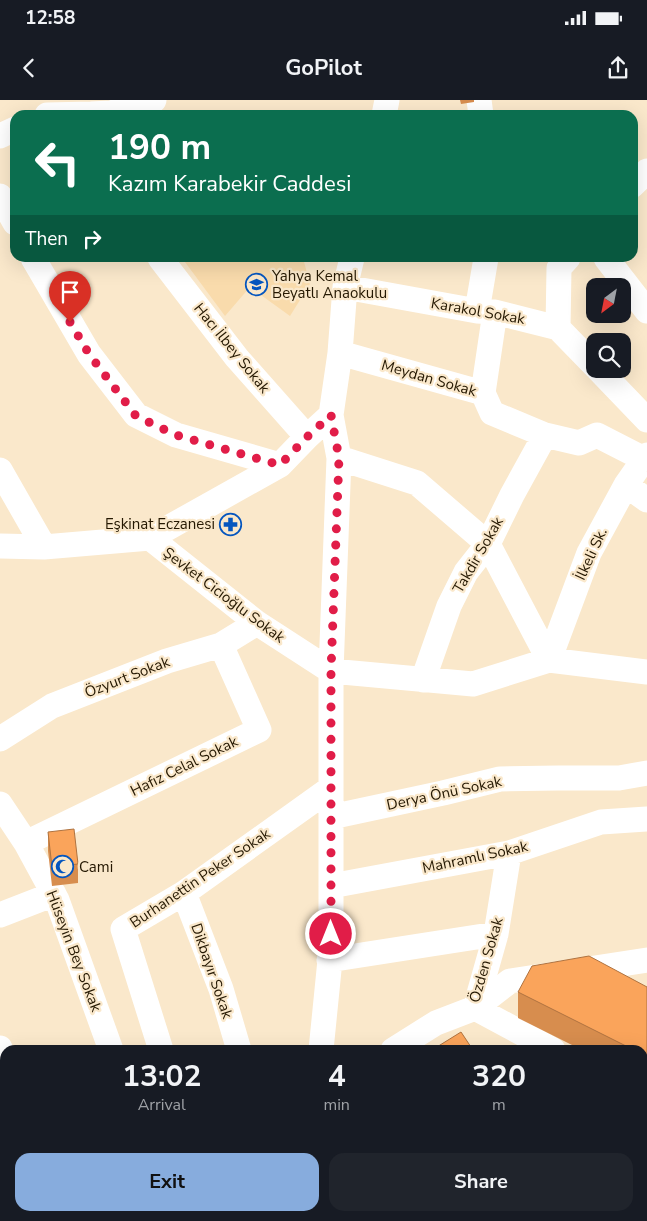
<!DOCTYPE html>
<html lang="en">
<head>
<meta charset="utf-8">
<style>
	:root { --surface:#171b24; --page:#20242c; --text:#f1f3f6; --muted:#9ea1a6; --accent:#87acdd }
	body { margin:0; font-family:"Nunito Sans",sans-serif; background:var(--page); color:var(--text); height:100vh; display:flex; flex-direction:column; font-size:19px; white-space:nowrap }
	* { box-sizing:border-box; margin:0 }
	p { font-size:16px; color:var(--muted) }
	.icon { flex:none; width:28px; height:28px; fill:none; stroke:currentColor; stroke-width:2; stroke-linecap:round; stroke-linejoin:round }
	.map { position:relative; flex:1; overflow:hidden }
	.drawer { position:absolute; left:0px; top:945px; width:648px; height:176px; display:flex; flex-direction:column; background:var(--surface); border-radius:15px 15px 0 0; box-shadow:0 5px 20px #0002 }
	.drawer>* { flex:none }
	.top-card { position:absolute; left:10px; top:10px; width:628px; height:152px; border-radius:15px; box-shadow:0 5px 20px #0002; background:#0b6e4f; color:#fff; overflow:hidden }
	.needle { width:32px; rotate:212deg }
	.fabs { position:absolute; left:586px; top:178px; display:grid; gap:10px }
	.fabs a { display:grid; place-items:center; width:45px; height:45px; border-radius:10px; background:var(--surface); box-shadow:0 5px 20px #0002; font-size:25px }
	.pin { position:absolute; display:grid; place-items:center; width:42px; height:42px; color:#fff; margin:-51px -21px; border-radius:50% 50% 50% 0; rotate:-45deg; box-shadow:0 0 5px #0007 }
	.pin .icon { rotate:45deg }
	.me { position:absolute; width:55px; margin:-28px; rotate:0deg; stroke-linejoin:round; filter:drop-shadow(0 0 4px #0008) }
	.turn { display:flex; align-items:center; gap:18px; height:105px; padding:0 15px; font-size:22px }
	.turn .icon { width:65px; height:65px; stroke-width:2.5 }
	.turn b { display:block; font-size:35px; line-height:42px }
	.then { display:flex; align-items:center; height:48px; padding:0 15px; background:#0003; gap:10px; font-size:19px }
	.eta { display:flex; justify-content:space-evenly; align-items:center; height:85px; text-align:center }
	.eta b { font-size:30px; font-weight:700; line-height:35px }
	.primary-button { display:flex; gap:10px; margin-top:auto; padding:10px 15px }
	.primary-button a { flex:1; height:58px; border-radius:15px; background:var(--accent); color:#111; font-size:20px; font-weight:700; line-height:58px; text-align:center }
	.primary-button a+a { background:var(--page); color:var(--text) }
	.status { display:flex; justify-content:space-between; align-items:center; height:35px; padding:0 25px; background:var(--surface); direction:ltr }
	.status svg { height:14px; fill:currentColor }
	header { display:flex; justify-content:space-between; align-items:center; height:65px; padding:0 15px; background:var(--surface); font-size:22px; font-weight:700 }
	.map>svg:first-child { display:block }
	.built { fill:#f9dbac }
	.lines { fill:none; stroke-linecap:round; stroke-linejoin:round }
	.minor { stroke:#fff; stroke-width:25 }
	.wall { fill:#d78d4e }
	.shaded-wall { fill:#af7340 }
	.building { fill:#faa45b; stroke:#af7340 }
	.route { stroke:#e11d48; stroke-width:9; stroke-dasharray:0 16.2 }
	.labels { text-anchor:middle; stroke-width:4.5; stroke-linejoin:round; paint-order:stroke }
	.poi-label { font-size:15px; fill:#251802; stroke:#fae8cb; text-anchor:start }
	.street-label { font-size:15px; fill:#251802; stroke:#fae8cb }
</style>
</head>
<body>
<div class="status"><b>12:58</b><svg viewBox="0 0 49 12"><path d="M0 12V9h3v3zM5 12V6h3v6zM10 12V3h3v9zM15 12V0h3v12zM26 1h20v11H26zM47 4h2v5h-2z"/></svg></div>
<header><svg class="icon" aria-label="back" viewBox="0 0 24 24"><path d="M15 5l-7 7 7 7"/></svg>GoPilot<svg class="icon" aria-label="share" viewBox="0 0 24 24"><path d="M12 15V3M7 8l5-5 5 5M5 13v7h14v-7"/></svg></header>
<div class="map">
<svg width="647" height="1121" viewBox="0 0 647 1121">
	<rect width="100%" height="100%" fill="#fae8cb"/>
	<!-- built -->
	<path class="built" d="M 182,158 L 303,158 L 310,184 L 290,216 L 250,187 L 225,216 Z"/>
	<g class="lines">
		<!-- minor -->
		<path class="minor" d="M 479,0 L 481,15
			M 47,15 L 91,14 L 111,13 L 154,0
			M 384,15 L 387,0
			M 0,36 L 15,29
			M 632,86 L 647,71
			M 0,96 L 15,123
			M 33,158 L 89,254 L 136,315 L 176,335 L 280,365
			M 160,158 L 237,258 L 307,337
			M 606,158 L 647,211
			M 345,187 L 477,211 L 495,212 L 558,228 L 595,266
			M 477,211 L 486,158
			M 558,228 L 559,168 L 568,158
			M 340,253 L 483,293 L 492,313 L 545,335 L 579,343 L 597,335 L 644,359
			M 598,269 L 647,320
			M 483,293 L 495,212
			M 339,358 L 417,383 L 488,444 L 549,560
			M 0,370 L 44,447
			M 626,385 L 647,400
			M 150,438 L 257,523 L 331,571 L 473,584 L 549,560 L 647,572
			M 0,446 L 44,447 L 150,438 L 280,365 L 307,337 L 331,315 L 340,253 L 345,187 L 352,158
			M 549,560 L 589,453 L 626,385 L 647,355
			M 423,580 L 449,506 L 466,472 L 488,444 L 512,395 L 545,335
			M 0,639 L 52,606 L 167,561 L 221,545 L 257,523
			M 0,704 L 26,743 L 57,800 L 111,950
			M 331,717 L 443,693 L 500,679 L 558,678 L 619,678 L 647,673
			M 26,743 L 259,630 L 221,545
			M 331,786 L 509,753 L 601,722 L 647,719
			M 184,793 L 221,889 L 239,950
			M 0,815 L 54,794
			M 329,860 L 496,834
			M 0,948 L 5,961
			M 161,950 L 123,829 L 184,793 L 331,688
			M 321,950 L 331,850 L 331,571 L 339,358 L 331,315
			M 393,950 L 436,923 L 475,908 L 496,834 L 509,753
			M 553,950 L 475,908 L 510,881 L 647,860
			M 642,998 L 647,1000
			M 64,1116 L 66,1121
			M 179,1116 L 181,1121
			M 389,1116 L 398,1121
			M 0,1120 L 10,1116
			M 268,1121 L 270,1116
			M 424,1121 L 427,1116"/>
	</g>
	<!-- wall -->
	<path class="wall" d="M 460,0 L 474,0 L 474,2 L 461,4 Z
		M 48,732 L 78,764 L 78,783 L 52,786 L 48,751 Z
		M 647,887 L 647,982 L 642,980 L 642,950 L 582,950 L 518,918 L 518,892 Z
		M 279,1116 L 349,1116 L 347,1121 L 288,1121 Z
		M 579,1116 L 642,1116 L 647,1121 L 588,1121 Z"/>
	<!-- shaded-wall -->
	<path class="shaded-wall" d="M 341,1116 L 349,1116 L 347,1121 L 338,1121 Z"/>
	<!-- building -->
	<path class="building" d="M 74,729 L 78,764 L 52,767 L 48,732 Z
		M 589,856 L 647,887 L 647,956 L 642,954 L 642,950 L 634,950 L 518,892 L 532,866 Z
		M 461,932 L 473,950 L 432,950 Z
		M 642,1049 L 647,1052 L 647,1121 L 624,1121 L 615,1116 L 642,1116 Z
		M 306,1116 L 341,1116 L 338,1121 L 315,1121 Z"/>
	<g class="lines">
		<!-- route -->
		<path class="route" d="M 70,222 L 89,254 L 136,316 L 176,335 L 280,365 L 307,337 L 331,315 L 339,358 L 331,571 L 331,834"/>
	</g>
	<!-- icons -->
	<defs>
		<symbol id="school-ring" viewBox="-11 -11 22 22"><circle r="9.5" fill="#fae8cb" stroke="#0556bf" stroke-width="1.5"/><path d="M0-5L7-2L0 1L-7-2ZM-4 1L0 2.5L4 1V4Q0 6-4 4Z" fill="#0556bf"/></symbol>
		<symbol id="pharmacy-ring" viewBox="-11 -11 22 22"><circle r="9.5" fill="#fae8cb" stroke="#0556bf" stroke-width="1.5"/><path d="M-2-6h4v4h4v4h-4v4h-4v-4h-4v-4h4Z" fill="#0556bf"/></symbol>
		<symbol id="mosque-ring" viewBox="-11 -11 22 22"><circle r="9.5" fill="#fae8cb" stroke="#0556bf" stroke-width="1.5"/><path d="M3.5-4.9A6 6 0 1 0 3.5 4.9A5 5 0 1 1 3.5-4.9Z" fill="#0556bf"/></symbol>
	</defs>
	<g fill-rule="evenodd">
		<use href="#school-ring" x="244" y="172" width="25" height="25"/>
		<use href="#pharmacy-ring" x="218" y="412" width="25" height="25"/>
		<use href="#mosque-ring" x="50" y="754" width="25" height="25"/>
	</g>
	<g class="labels">
		<!-- poi labels -->
		<g class="poi-label">
			<text x="272" y="181">Yahya Kemal<tspan x="272" dy="17">Beyatlı Anaokulu</tspan></text>
			<text x="215" y="429" text-anchor="end">Eşkinat Eczanesi</text>
			<text x="79" y="772">Cami</text>
		</g>
		<!-- street labels -->
		<g class="street-label">
			<text transform="translate(478 211) rotate(10)" y="5">Karakol Sokak</text>
			<text transform="translate(232 248) rotate(51)" y="5">Hacı İlbey Sokak</text>
			<text transform="translate(429 278) rotate(16)" y="5">Meydan Sokak</text>
			<text transform="translate(591 454) rotate(-65)" y="5">İlkeli Sk.</text>
			<text transform="translate(478 455) rotate(-60)" y="5">Takdir Sokak</text>
			<text transform="translate(224 495) rotate(37)" y="5">Şevket Cicioğlu Sokak</text>
			<text transform="translate(127 577) rotate(-21)" y="5">Özyurt Sokak</text>
			<text transform="translate(184 666) rotate(-26)" y="5">Hafız Celal Sokak</text>
			<text transform="translate(444 693) rotate(-12)" y="5">Derya Önü Sokak</text>
			<text transform="translate(475 757) rotate(-12)" y="5">Mahramlı Sokak</text>
			<text transform="translate(200 778) rotate(-34)" y="5">Burhanettin Peker Sokak</text>
			<text transform="translate(74 851) rotate(69)" y="5">Hüseyin Bey Sokak</text>
			<text transform="translate(486 860) rotate(-74)" y="5">Özden Sokak</text>
			<text transform="translate(212 871) rotate(71)" y="5">Dikbayır Sokak</text>
		</g>
	</g>
</svg>
<div class="fabs">
<a><svg class="needle" viewBox="-14 -14 28 28"><path d="M0-13l5 13h-10z" fill="#e53935"/><path d="M0 13l5-13h-10z" fill="#9ea1a6"/></svg></a>
<a><svg class="icon" aria-label="search" viewBox="0 0 24 24"><circle cx="10" cy="10" r="6"/><path d="M15 15l6 6"/></svg></a>
</div>
<div class="pin" style="left:70px;top:222px;background:#d93025"><svg class="icon" aria-label="arrive" viewBox="0 0 24 24"><path d="M6 21V4h12l-3 4 3 4H6"/></svg></div>
<svg class="me" style="left:331px;top:834px" viewBox="-20 -20 40 40"><circle r="17" fill="#e11d48" stroke="#fff" stroke-width="3"/><path d="M0-11L8 9 0 5-8 9z" fill="#fff"/></svg>
<div class="top-card">
<div class="turn"><svg class="icon" aria-label="left" viewBox="0 0 24 24"><path d="M17 20v-9H6M10 6l-5 5 5 5"/></svg><div><b>190 m</b>Kazım Karabekir Caddesi</div></div>
<div class="then">Then<svg class="icon" aria-label="right" viewBox="0 0 24 24"><path d="M7 20v-9h11M14 6l5 5-5 5"/></svg></div>
</div>
<section class="drawer">
<div class="eta">
<div><b>13:02</b><p>Arrival</p></div>
<div><b>4</b><p>min</p></div>
<div><b>320</b><p>m</p></div>
</div>
<div class="primary-button"><a>Exit</a><a>Share</a></div>
</section>
</div>
</body>
</html>
